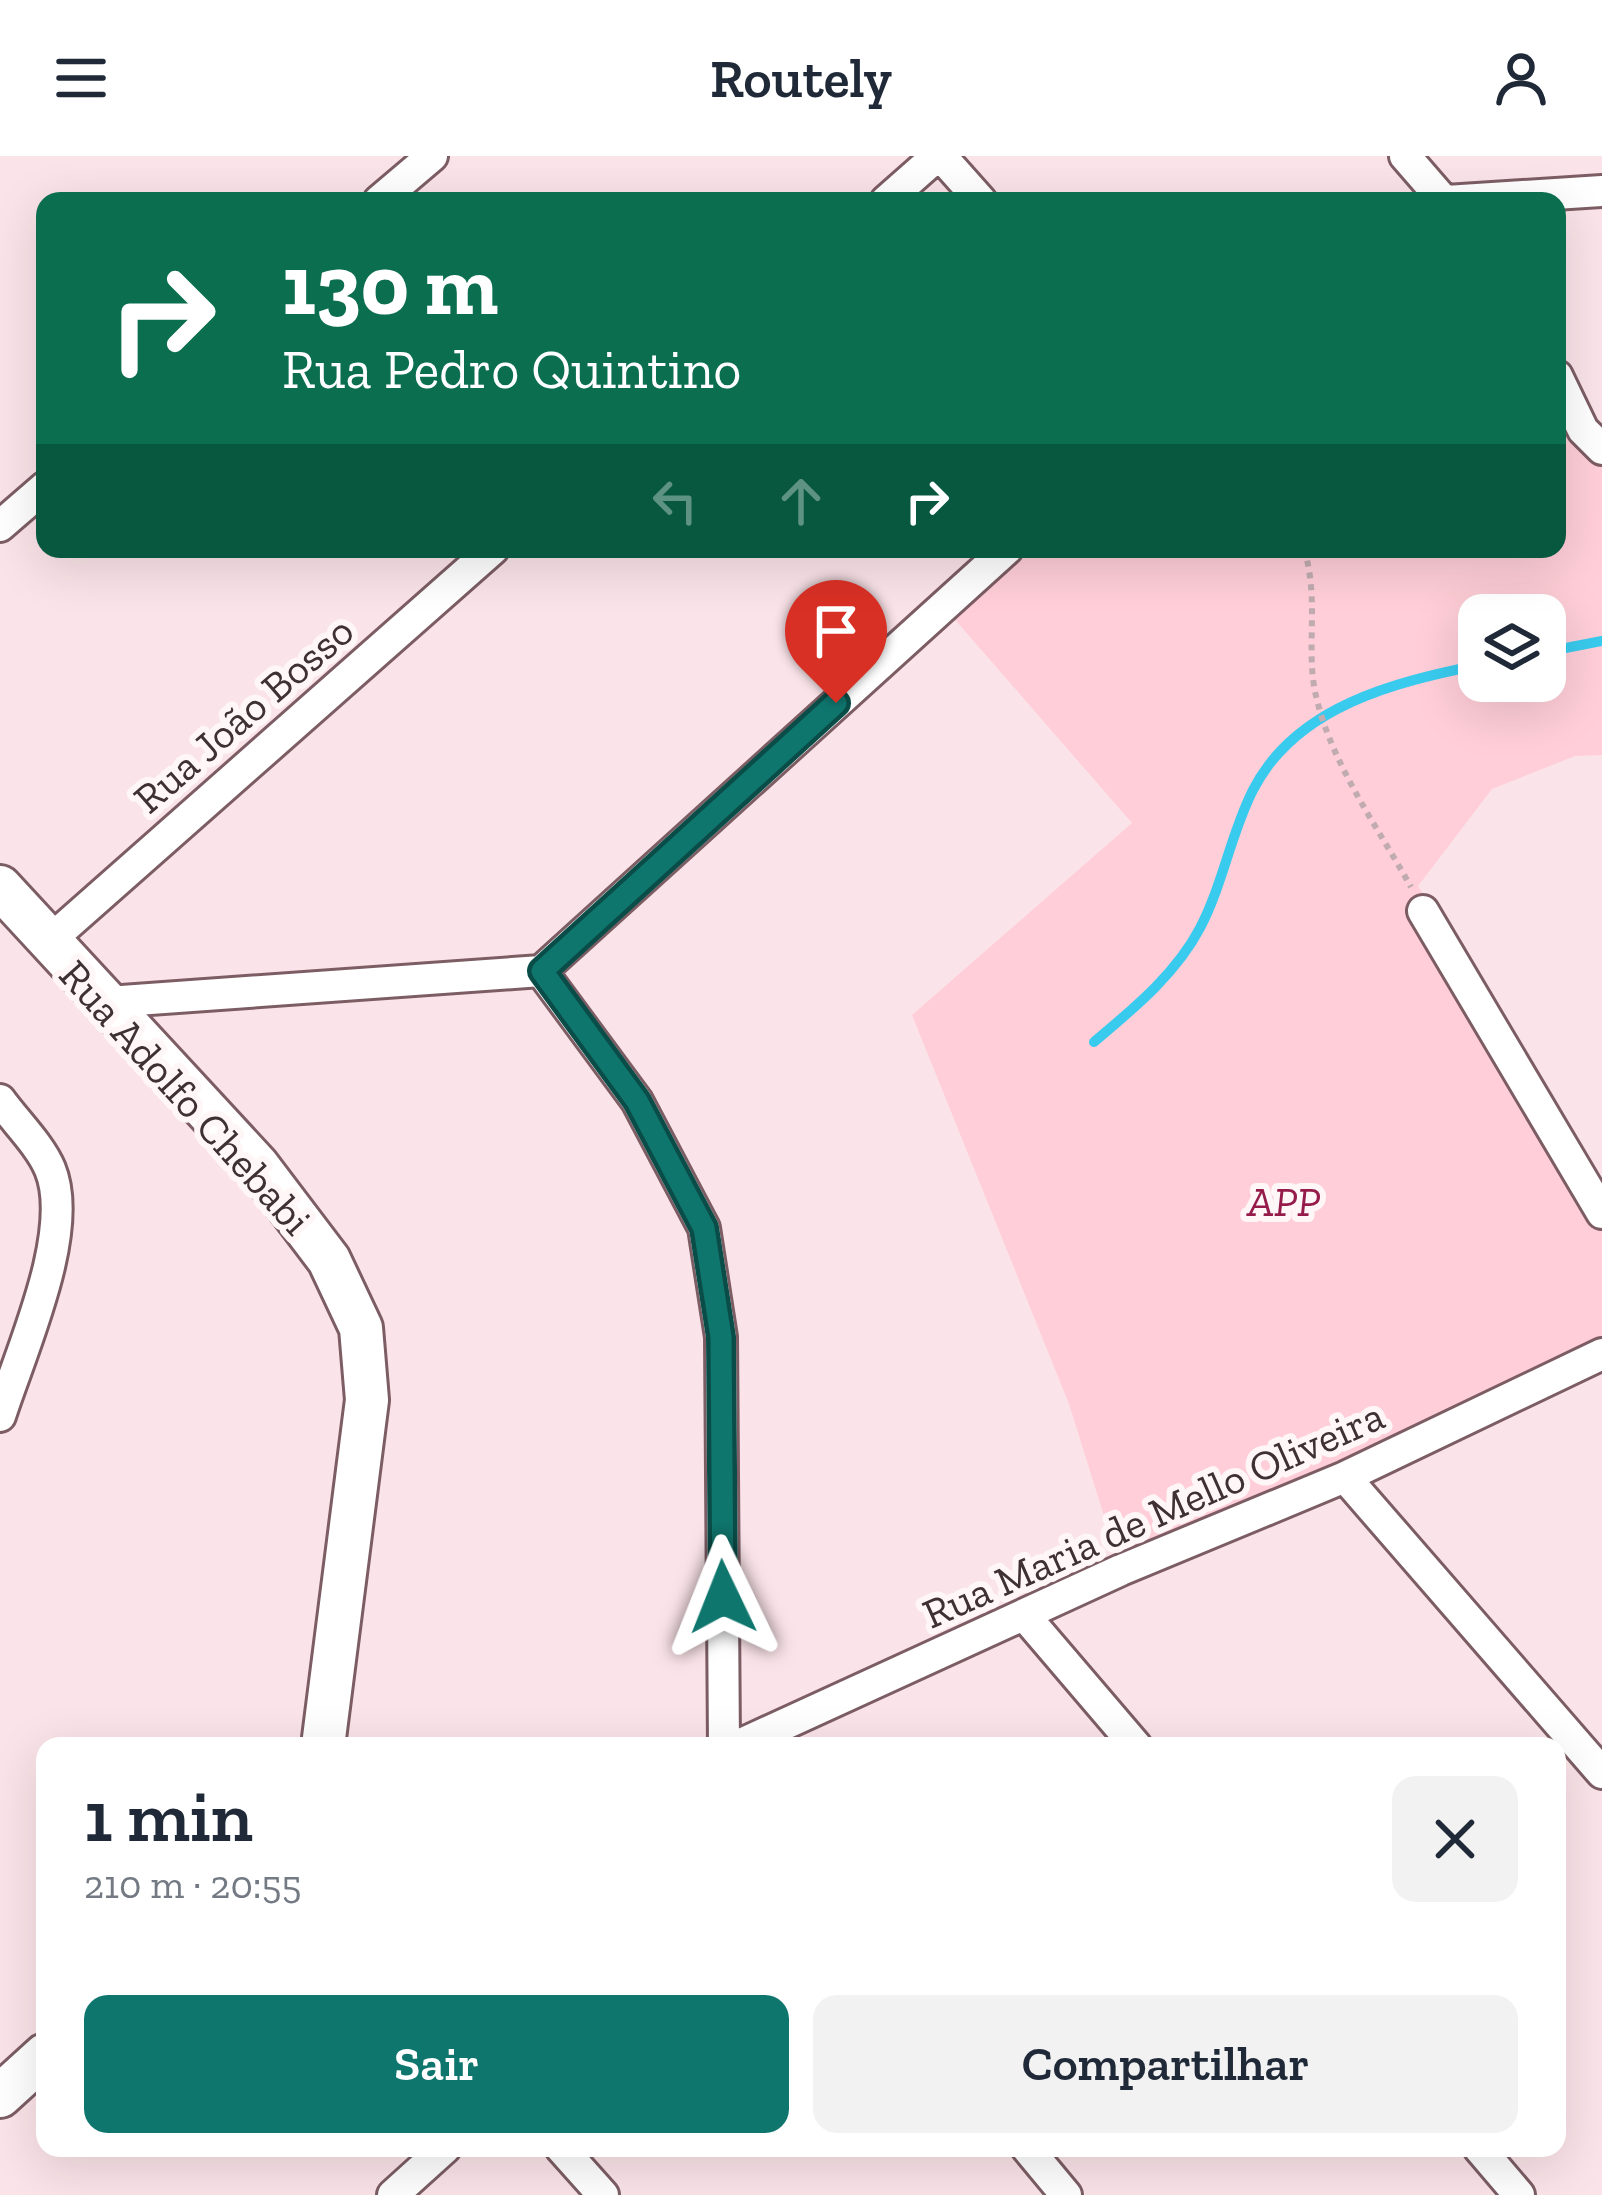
<!DOCTYPE html>
<html lang="pt">
<head>
<meta charset="utf-8">
<style>
	:root { --surface:#fff; --page:#f2f2f3; --text:#1f2937; --muted:#747a83; --accent:#0f766e }
	body { margin:0; font-family:"Zilla Slab",serif; background:var(--page); color:var(--text); height:100vh; display:flex; flex-direction:column; font-size:45px; white-space:nowrap }
	* { box-sizing:border-box; margin:0 }
	p { font-size:39px; color:var(--muted) }
	.icon { flex:none; width:66px; height:66px; fill:none; stroke:currentColor; stroke-width:2; stroke-linecap:round; stroke-linejoin:round }
	.map { position:relative; flex:1; overflow:hidden }
	.drawer { position:absolute; left:36px; top:1581px; width:1530px; height:420px; display:flex; flex-direction:column; background:var(--surface); border-radius:24px; box-shadow:0 12px 48px #0002 }
	.drawer>* { flex:none }
	.banner { position:absolute; left:36px; top:36px; width:1530px; height:366px; border-radius:24px; box-shadow:0 12px 48px #0002; background:#0b6e4f; color:#fff; overflow:hidden }
	.fabs { position:absolute; left:1458px; top:438px; display:grid; gap:24px }
	.fabs a { display:grid; place-items:center; width:108px; height:108px; border-radius:24px; background:var(--surface); box-shadow:0 12px 48px #0002; font-size:60px }
	.pin { position:absolute; display:grid; place-items:center; width:102px; height:102px; color:#fff; margin:-123px -51px; border-radius:50% 50% 50% 0; rotate:-45deg; box-shadow:0 0 12px #0007 }
	.pin .icon { rotate:45deg }
	.me { position:absolute; width:132px; margin:-66px; rotate:358deg; stroke-linejoin:round; filter:drop-shadow(0 0 9px #0008) }
	.turn { display:flex; align-items:center; gap:42px; height:252px; padding:0 48px; font-size:54px }
	.turn .icon { width:156px; height:156px; stroke-width:2.5 }
	.turn b { display:block; font-size:84px; line-height:102px }
	.lanes { display:flex; align-items:center; height:114px; padding:0 48px; background:#0003; justify-content:center; gap:60px; direction:ltr }
	.lanes .off { opacity:.35 }
	.round { display:grid; place-items:center; flex:none; width:126px; height:126px; border-radius:24px; background:var(--page) }
	.overview { display:flex; align-items:center; justify-content:space-between; height:204px; padding:0 48px }
	h1 { font-size:72px; font-weight:600; line-height:90px }
	.primary-button { display:flex; gap:24px; margin-top:auto; padding:24px 48px }
	.primary-button a { flex:1; height:138px; border-radius:24px; background:var(--accent); color:#fff; font-size:48px; font-weight:600; line-height:138px; text-align:center }
	.primary-button a+a { background:var(--page); color:var(--text) }
	header { display:flex; justify-content:space-between; align-items:center; height:156px; padding:0 48px; background:var(--surface); font-size:54px; font-weight:600 }
	.map>svg:first-child { display:block }
	.green { fill:#ffced8; fill-rule:evenodd }
	.lines { fill:none; stroke-linecap:round; stroke-linejoin:round }
	.stream { stroke:#39cbee; stroke-width:10 }
	.street-casing { stroke:#7c5d64; stroke-width:36 }
	.secondary-casing { stroke:#7c5d64; stroke-width:48 }
	.path { stroke:#bfabb0; stroke-width:6; stroke-dasharray:6 6; stroke-linecap:butt }
	.street { stroke:#fff; stroke-width:30 }
	.secondary { stroke:#fff; stroke-width:42 }
	.route-casing { stroke:#0a4d48; stroke-width:30 }
	.route { stroke:#0f766e; stroke-width:21 }
	.labels { text-anchor:middle; stroke-width:12; stroke-linejoin:round; paint-order:stroke }
	.street-label { font-size:42px; fill:#3e3033; stroke:#fef6f7 }
	.park-label { font-size:42px; font-style:italic; fill:#951c4a; stroke:#fef6f7 }
</style>
</head>
<body>
<header><svg class="icon" aria-label="menu" viewBox="0 0 24 24"><path d="M4 6h16M4 12h16M4 18h16"/></svg>Routely<svg class="icon" aria-label="person" viewBox="0 0 24 24"><circle cx="12" cy="8" r="4"/><path d="M4 21q1-7 8-7t8 7"/></svg></header>
<div class="map">
<svg width="1602" height="2039" viewBox="0 0 1602 2039">
	<rect width="100%" height="100%" fill="#fbe4e9"/>
	<!-- green -->
	<path class="green" d="M 1557,237 L 1602,293 L 1602,599 L 1575,600 L 1492,633 L 1418,730 L 1602,1043 L 1602,1194 L 1121,1414 L 1069,1248 L 912,859 L 1132,667 L 943,450 L 1007,393 L 1557,393 ZM 1479,459 L 1545,459 L 1545,525 L 1479,525 Z"/>
	<g class="lines">
		<!-- stream -->
		<path class="stream" d="M 1545,496 L 1602,485
			M 1094,886 C 1133,853 1176,818 1200,772 C 1223,728 1231,677 1253,634 C 1296,550 1395,526 1479,509"/>
		<defs>
			<path id="street" d="M 941,0 L 981,45
				M 1405,0 L 1444,45
				M 379,45 L 432,0
				M 886,45 L 937,0
				M 1446,45 L 1602,35
				M 1557,220 L 1583,274 L 1602,293
				M 0,370 L 45,331
				M 1423,755 L 1602,1057
				M 48,786 L 493,393
				M 541,815 L 637,945 L 704,1072 L 721,1181 L 724,1590
				M 108,846 L 541,815 L 1007,393
				M 0,944 C 15,965 40,989 50,1013 C 76,1076 20,1197 0,1260
				M 1345,1321 L 1602,1617
				M 1025,1460 L 1136,1590
				M 737,1590 L 1121,1414 L 1345,1321 L 1602,1198
				M 561,1992 L 603,2039
				M 1027,1992 L 1066,2039
				M 1479,1992 L 1519,2039
				M 393,2039 L 445,1992"/>
			<path id="secondary" d="M 0,731 L 257,1009 L 329,1104 L 361,1172 L 367,1244 L 323,1590
				M 0,1940 L 45,1899"/>
		</defs>
		<!-- street casing -->
		<use href="#street" class="street-casing"/>
		<!-- secondary casing -->
		<use href="#secondary" class="secondary-casing"/>
		<!-- path -->
		<path class="path" d="M 1304,393 C 1320,444 1305,494 1316,540 C 1332,609 1377,670 1411,731"/>
		<!-- street -->
		<use href="#street" class="street"/>
		<!-- secondary -->
		<use href="#secondary" class="secondary"/>
	</g>
	<g class="lines">
		<defs>
			<path id="route" d="M 723,1441 L 721,1181 L 704,1072 L 637,945 L 542,815 L 836,547"/>
		</defs>
		<!-- route casing -->
		<use href="#route" class="route-casing"/>
		<!-- route -->
		<use href="#route" class="route"/>
	</g>
	<g class="labels">
		<!-- street labels -->
		<g class="street-label">
			<text transform="translate(243 558) rotate(-41)" y="15">Rua João Bosso</text>
			<text transform="translate(186 941) rotate(48)" y="15">Rua Adolfo Chebabi</text>
			<text transform="translate(1153 1358) rotate(-24)" y="15">Rua Maria de Mello Oliveira</text>
		</g>
		<!-- park labels -->
		<g class="park-label">
			<text x="1284" y="1060">APP</text>
		</g>
	</g>
</svg>
<div class="fabs">
<a><svg class="icon" aria-label="layers" viewBox="0 0 24 24"><path d="M12 4l9 5-9 5-9-5zM3 14l9 5 9-5"/></svg></a>
</div>
<div class="pin" style="left:836px;top:547px;background:#d93025"><svg class="icon" aria-label="arrive" viewBox="0 0 24 24"><path d="M6 21V4h12l-3 4 3 4H6"/></svg></div>
<svg class="me" style="left:723px;top:1441px" viewBox="-20 -20 40 40"><path d="M0-17L14 15 0 8-14 15z" fill="#0f766e" stroke="#fff" stroke-width="4"/></svg>
<div class="banner">
<div class="turn"><svg class="icon" aria-label="right" viewBox="0 0 24 24"><path d="M7 20v-9h11M14 6l5 5-5 5"/></svg><div><b>130 m</b>Rua Pedro Quintino</div></div>
<div class="lanes"><svg class="icon off" aria-label="left" viewBox="0 0 24 24"><path d="M17 20v-9H6M10 6l-5 5 5 5"/></svg><svg class="icon off" aria-label="ahead" viewBox="0 0 24 24"><path d="M12 20V5M6 11l6-6 6 6"/></svg><svg class="icon" aria-label="right" viewBox="0 0 24 24"><path d="M7 20v-9h11M14 6l5 5-5 5"/></svg></div>
</div>
<section class="drawer">
<div class="overview"><div><h1>1 min</h1><p>210 m · 20:55</p></div><a class="round"><svg class="icon" aria-label="close" viewBox="0 0 24 24"><path d="M6 6l12 12M18 6L6 18"/></svg></a></div>
<div class="primary-button"><a>Sair</a><a>Compartilhar</a></div>
</section>
</div>
</body>
</html>
